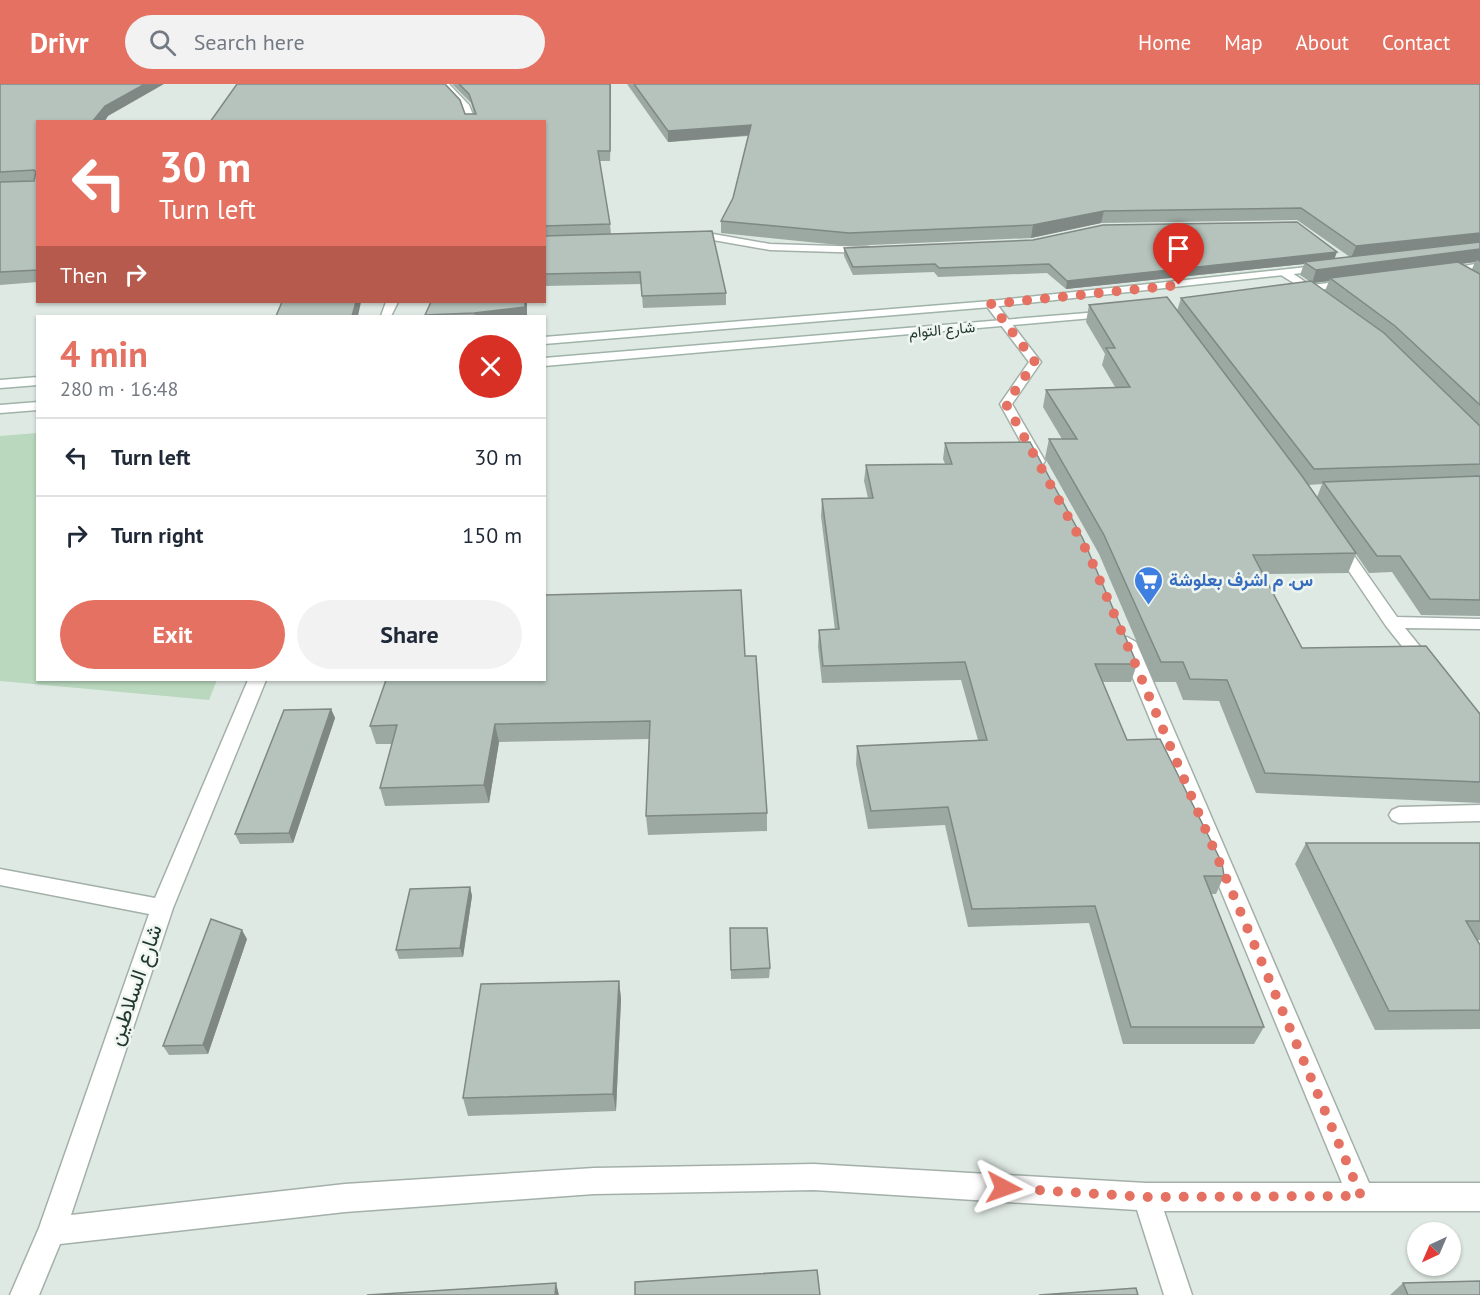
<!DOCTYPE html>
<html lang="en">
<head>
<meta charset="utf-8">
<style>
	:root { --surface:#fff; --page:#f2f2f3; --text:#1f2937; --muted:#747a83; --line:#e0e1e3; --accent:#e47161 }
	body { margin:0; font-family:"PT Sans",Vazirmatn,sans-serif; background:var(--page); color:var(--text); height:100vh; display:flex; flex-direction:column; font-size:22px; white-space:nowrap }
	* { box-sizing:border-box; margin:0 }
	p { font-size:20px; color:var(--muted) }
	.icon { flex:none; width:33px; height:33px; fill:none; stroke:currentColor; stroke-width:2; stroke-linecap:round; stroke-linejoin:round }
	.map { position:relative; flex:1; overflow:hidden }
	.details { position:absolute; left:36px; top:231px; width:510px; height:366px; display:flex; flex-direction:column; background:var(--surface); border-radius:0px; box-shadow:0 2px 4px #0004 }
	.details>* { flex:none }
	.banner { position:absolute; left:36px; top:36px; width:510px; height:183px; border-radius:0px; box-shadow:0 2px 4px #0004; background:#e47161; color:#fff; overflow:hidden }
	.needle { width:39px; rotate:224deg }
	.tools { position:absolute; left:1407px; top:1138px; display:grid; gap:12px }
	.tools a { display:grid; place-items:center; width:54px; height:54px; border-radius:50%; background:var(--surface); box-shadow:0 2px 4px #0004; font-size:30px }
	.pin { position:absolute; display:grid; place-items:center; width:51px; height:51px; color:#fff; margin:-62px -26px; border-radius:50% 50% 50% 0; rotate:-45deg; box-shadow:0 0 6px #0007 }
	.pin .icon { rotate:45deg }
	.me { position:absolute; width:66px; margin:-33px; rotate:94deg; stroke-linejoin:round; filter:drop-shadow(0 0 4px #0008) }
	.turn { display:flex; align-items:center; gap:21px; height:126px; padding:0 24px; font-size:27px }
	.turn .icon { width:78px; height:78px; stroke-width:2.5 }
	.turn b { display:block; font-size:42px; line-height:51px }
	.then { display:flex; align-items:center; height:57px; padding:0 24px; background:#0003; gap:12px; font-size:22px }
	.round { display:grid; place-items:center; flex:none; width:63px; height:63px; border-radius:32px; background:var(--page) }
	.overview { display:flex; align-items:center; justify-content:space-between; height:102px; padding:0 24px }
	h1 { font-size:36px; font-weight:600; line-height:45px; color:var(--accent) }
	.primary-button { display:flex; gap:12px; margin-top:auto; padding:12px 24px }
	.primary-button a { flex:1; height:69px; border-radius:36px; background:var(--accent); color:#fff; font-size:24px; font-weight:600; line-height:69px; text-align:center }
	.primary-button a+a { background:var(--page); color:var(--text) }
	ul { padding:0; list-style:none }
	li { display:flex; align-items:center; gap:18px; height:78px; padding:0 24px; border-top:2px solid var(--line) }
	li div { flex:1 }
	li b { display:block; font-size:22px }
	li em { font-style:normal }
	header { display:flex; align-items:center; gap:36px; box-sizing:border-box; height:84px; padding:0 30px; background:var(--accent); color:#fff }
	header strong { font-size:28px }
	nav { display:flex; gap:33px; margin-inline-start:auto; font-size:21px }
	.search { width:420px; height:54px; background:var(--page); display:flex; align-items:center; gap:15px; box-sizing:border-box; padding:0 21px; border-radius:33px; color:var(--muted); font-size:22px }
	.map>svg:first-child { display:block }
	.green { fill:#b9d8be }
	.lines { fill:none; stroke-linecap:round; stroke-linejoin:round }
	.street-casing { stroke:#a3b0a9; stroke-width:3 }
	.secondary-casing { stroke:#9fb3a9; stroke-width:3 }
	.street { fill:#fff; fill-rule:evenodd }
	.secondary { fill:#fff; fill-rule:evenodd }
	.wall { fill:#9ca8a2; fill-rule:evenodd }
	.shaded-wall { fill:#7f8884 }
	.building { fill:#b5c3bc; stroke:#7f8884; stroke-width:1.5 }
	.route { stroke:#e47161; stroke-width:10; stroke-dasharray:0 18 }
	.labels { text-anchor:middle; stroke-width:5; stroke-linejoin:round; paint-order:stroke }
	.far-street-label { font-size:15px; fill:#22372e; stroke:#eff6f1 }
	.shop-label { font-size:18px; font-weight:bold; fill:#366cbe; stroke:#eff6f1; text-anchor:start }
	.near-street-label { font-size:21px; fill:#22372e; stroke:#eff6f1 }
</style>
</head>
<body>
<header>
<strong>Drivr</strong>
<div class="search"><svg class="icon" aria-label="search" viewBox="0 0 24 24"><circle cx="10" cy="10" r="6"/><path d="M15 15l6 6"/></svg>Search here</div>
<nav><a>Home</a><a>Map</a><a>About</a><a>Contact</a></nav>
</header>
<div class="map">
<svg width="1480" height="1211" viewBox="0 0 1480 1211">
	<rect width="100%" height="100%" fill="#dfe9e3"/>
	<!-- green -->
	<path class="green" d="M 37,349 L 38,596 L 217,596 L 209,616 L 0,597 L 0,352 Z"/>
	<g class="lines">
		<defs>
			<path id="street" d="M 689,150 L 713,150 L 770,160 L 868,163 L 873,166 L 868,169 L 770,166 L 713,156 L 686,155 L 686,151 Z
				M 1281,187 L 1289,187 L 1325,211 L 1316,213 L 1281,191 Z
				M 991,217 L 995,218 L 1041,278 L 1012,320 L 1045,377 L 1043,380 L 1033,380 L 1000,320 L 1029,278 L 985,220 Z
				M 1338,454 L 1343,456 L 1397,533 L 1480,535 L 1480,545 L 1405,544 L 1436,582 L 1433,586 L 1421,586 L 1386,542 L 1330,459 Z
				M 1127,553 L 1136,558 L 1369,1099 L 1480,1099 L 1480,1127 L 1164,1127 L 1192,1211 L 1164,1211 L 1137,1126 L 814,1106 L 594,1110 L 345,1128 L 60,1160 L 39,1211 L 10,1211 L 39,1144 L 149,830 L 0,801 L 0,785 L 155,814 L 248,596 L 266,596 L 173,824 L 71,1131 L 345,1100 L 594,1084 L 814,1080 L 1146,1099 L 1342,1099 L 1118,558 Z
				M 1480,721 L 1480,737 L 1399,739 L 1392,736 L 1389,731 L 1392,726 L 1399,723 Z"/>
			<path id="secondary" d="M 441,0 L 449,0 L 469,21 L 476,38 L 468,38 L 463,24 Z
				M 1480,179 L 1480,185 L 1444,190 L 1439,187 Z
				M 1326,181 L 1331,184 L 1330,186 L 991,223 L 544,260 L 544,253 L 991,217 Z
				M 1352,196 L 1357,199 L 1356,201 L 1296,209 L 1291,206 L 1296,203 Z
				M 386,218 L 398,218 L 391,232 L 381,232 Z
				M 1111,227 L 1117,230 L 1115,232 L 544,282 L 544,274 Z
				M 38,293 L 38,301 L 0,304 L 0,296 Z
				M 38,318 L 38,326 L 0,329 L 0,321 Z"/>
		</defs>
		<!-- street casing -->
		<use href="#street" class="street-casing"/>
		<!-- secondary casing -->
		<use href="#secondary" class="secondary-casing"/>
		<!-- street -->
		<use href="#street" class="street"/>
		<!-- secondary -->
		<use href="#secondary" class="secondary"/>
	</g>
	<!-- wall -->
	<path class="wall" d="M 0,0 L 108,32 L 104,38 L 38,38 L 38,198 L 0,201 Z
		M 452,0 L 611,0 L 610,77 L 599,77 L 610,140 L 611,150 L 726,209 L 726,221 L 643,224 L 641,200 L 544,202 L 544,38 L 465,30 L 474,30 L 471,19 Z
		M 627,0 L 1480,0 L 1480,532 L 1421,531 L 1392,488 L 1369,489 L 1356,470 L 1348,489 L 1263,490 L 1302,564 L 1480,629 L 1480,719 L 1256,709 L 1219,617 L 1183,616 L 1176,598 L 1154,598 L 1099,470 L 1045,374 L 1049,355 L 1062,355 L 1043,323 L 1046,306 L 1115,303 L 1102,281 L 1105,270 L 1086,238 L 1089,221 L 1177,227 L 1181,214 L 1309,197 L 1300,191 L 1304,180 L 1066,205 L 1047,189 L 938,193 L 934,188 L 853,191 L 844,172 L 844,164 L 1334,175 L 1350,173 L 1297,136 L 1101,139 L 1031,154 L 848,162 L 721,149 L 721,137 L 733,114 L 748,52 L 668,58 ZM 1475,178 L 1472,185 L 1462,180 ZM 1329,197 L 1325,207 L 1314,199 ZM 1322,400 L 1317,413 L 1309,401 Z
		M 527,218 L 527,232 L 425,232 L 425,231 Z
		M 945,359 L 1137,580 L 1131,598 L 1102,598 L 1127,656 L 1224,792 L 1216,810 L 1211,810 L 1264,943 L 1254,960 L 1123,960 L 1089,839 L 968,843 L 945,741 L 868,745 L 856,680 L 857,662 L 978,656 L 961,596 L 822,599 L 818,563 L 819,546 L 835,546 L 821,432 L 822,415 L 868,414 L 864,397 L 866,381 L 945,380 L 943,375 Z
		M 745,572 L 767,729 L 767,747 L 648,751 L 646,732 L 649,655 L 499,658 L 489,719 L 385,722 L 380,704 L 392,660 L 376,660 L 370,642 Z
		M 331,625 L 335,634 L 293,759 L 240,760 L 235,750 Z
		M 1306,759 L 1480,759 L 1480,856 L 1477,856 L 1480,861 L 1480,945 L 1375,946 L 1295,780 Z
		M 470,803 L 472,812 L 463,873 L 399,875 L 396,866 Z
		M 730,844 L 770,884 L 769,894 L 731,895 Z
		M 247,855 L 208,970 L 169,971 L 163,962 Z
		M 619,897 L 621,915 L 616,1027 L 468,1032 L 463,1014 Z
		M 1403,1199 L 1408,1211 L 1390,1211 Z"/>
	<!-- shaded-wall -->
	<path class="shaded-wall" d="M 145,0 L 164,0 L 108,32 L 104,38 L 92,38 L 105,22 Z
		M 610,0 L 611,0 L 610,77 Z
		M 751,41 L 751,51 L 668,58 L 668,47 Z
		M 1104,127 L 1101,139 L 1031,154 L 1033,141 Z
		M 1480,149 L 1480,160 L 1351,174 L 1356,162 Z
		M 1480,165 L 1480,178 L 1477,176 L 1475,178 L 1333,196 L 1330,194 L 1329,197 L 1312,199 L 1316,186 Z
		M 1337,168 L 1334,176 L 1304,178 L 1304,180 L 1066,205 L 1067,197 Z
		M 356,218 L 361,218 L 358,232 L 352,232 Z
		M 525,218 L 527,218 L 527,232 L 475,232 L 474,229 Z
		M 331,625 L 335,634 L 293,759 L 289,749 Z
		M 495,640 L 499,658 L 489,719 L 484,701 Z
		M 470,803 L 472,812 L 463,873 L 460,864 Z
		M 242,846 L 247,855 L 208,970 L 203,961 Z
		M 619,897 L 621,915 L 616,1027 L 613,1010 Z
		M 556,1199 L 559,1211 L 555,1211 Z"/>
	<!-- building -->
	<path class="building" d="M 0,0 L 145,0 L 105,22 L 92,38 L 38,38 L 38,186 L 0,188 L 0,98 L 34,97 L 36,88 L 34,86 L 0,88 Z
		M 237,0 L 445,0 L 460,16 L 465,30 L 476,30 L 469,10 L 459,0 L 610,0 L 610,67 L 598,67 L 610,140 L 544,142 L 544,38 L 210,38 Z
		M 634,0 L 1480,0 L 1480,149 L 1356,162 L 1301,124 L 1104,127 L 1033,141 L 849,149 L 721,137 L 733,114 L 751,41 L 668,47 Z
		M 1297,138 L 1337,168 L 1067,197 L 1049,180 L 939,184 L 935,180 L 853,183 L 844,164 L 1033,156 L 1103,141 Z
		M 712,147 L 726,209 L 642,212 L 640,188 L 544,190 L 544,152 Z
		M 1480,158 L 1480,165 L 1316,186 L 1304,178 Z
		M 1458,178 L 1480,190 L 1480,321 L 1395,242 L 1330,194 Z
		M 1311,197 L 1384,249 L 1480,342 L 1480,380 L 1314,385 L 1181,214 Z
		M 1167,213 L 1302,392 L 1356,469 L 1253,471 L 1302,564 L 1426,562 L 1480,630 L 1480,698 L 1265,689 L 1227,596 L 1190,595 L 1183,578 L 1161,578 L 1104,451 L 1049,355 L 1077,355 L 1046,306 L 1130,303 L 1106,264 L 1115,264 L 1089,221 Z
		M 282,218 L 356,218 L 352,232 L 276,232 Z
		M 431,218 L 525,218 L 525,223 L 474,229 L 425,231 Z
		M 1030,358 L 1083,455 L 1137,580 L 1095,580 L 1127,656 L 1160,655 L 1222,779 L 1224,792 L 1204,792 L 1264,943 L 1131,943 L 1095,822 L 972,825 L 948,723 L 871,727 L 857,662 L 987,656 L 965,578 L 823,582 L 819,546 L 839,545 L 822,415 L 873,414 L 866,381 L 952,380 L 945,359 Z
		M 1480,392 L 1480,516 L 1430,515 L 1400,472 L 1377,472 L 1323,398 Z
		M 741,506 L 745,572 L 756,572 L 767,729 L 646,732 L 650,637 L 495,640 L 484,701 L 380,704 L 397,641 L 370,642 L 386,596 L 544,596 L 544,511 Z
		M 331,625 L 289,749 L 235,750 L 284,626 Z
		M 1306,759 L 1480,759 L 1480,837 L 1466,837 L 1480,861 L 1480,926 L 1389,927 Z
		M 470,803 L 460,864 L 396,866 L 410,805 Z
		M 211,835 L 242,846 L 203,961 L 163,962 Z
		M 730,844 L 767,844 L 770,884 L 731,886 Z
		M 619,897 L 613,1010 L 463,1014 L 481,900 Z
		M 817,1186 L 820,1211 L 635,1211 L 635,1198 Z
		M 1480,1197 L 1480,1211 L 1408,1211 L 1403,1199 Z
		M 556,1199 L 555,1211 L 367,1211 Z
		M 1136,1204 L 1138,1211 L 1039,1211 Z"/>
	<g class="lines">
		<!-- route -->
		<path class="route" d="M 1004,1104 L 1146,1113 L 1361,1112 L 1089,471 L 1006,320 L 1035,278 L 991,220 L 1179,201"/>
	</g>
	<!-- icons -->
	<defs>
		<symbol id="supermarket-pin" viewBox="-11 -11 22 30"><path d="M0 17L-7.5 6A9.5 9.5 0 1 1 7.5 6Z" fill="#3f7fe0" stroke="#eff6f1"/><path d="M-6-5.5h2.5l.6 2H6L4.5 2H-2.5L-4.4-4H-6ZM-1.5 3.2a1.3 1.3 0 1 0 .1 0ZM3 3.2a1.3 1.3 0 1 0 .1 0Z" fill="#fff"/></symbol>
	</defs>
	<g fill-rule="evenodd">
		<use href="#supermarket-pin" x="1132" y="480" width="33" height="45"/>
	</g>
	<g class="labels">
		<!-- far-street labels -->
		<g class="far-street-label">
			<text transform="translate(942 246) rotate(-5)" y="5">شارع التوام</text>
		</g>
		<!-- shop labels -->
		<g class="shop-label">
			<text x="1169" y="502">س. م اشرف بعلوشة</text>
		</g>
		<!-- near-street labels -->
		<g class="near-street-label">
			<text transform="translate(135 901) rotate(-71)" y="7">شارع السلاطين</text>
		</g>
	</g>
</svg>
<div class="tools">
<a><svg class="needle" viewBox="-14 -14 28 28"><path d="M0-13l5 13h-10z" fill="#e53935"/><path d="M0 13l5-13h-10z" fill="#747a83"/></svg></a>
</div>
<div class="pin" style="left:1179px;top:201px;background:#d93025"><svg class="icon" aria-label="arrive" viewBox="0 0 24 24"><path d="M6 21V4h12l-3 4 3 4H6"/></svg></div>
<svg class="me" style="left:1004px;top:1104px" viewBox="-20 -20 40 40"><path d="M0-17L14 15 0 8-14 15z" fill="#e47161" stroke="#fff" stroke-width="4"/></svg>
<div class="banner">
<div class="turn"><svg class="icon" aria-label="left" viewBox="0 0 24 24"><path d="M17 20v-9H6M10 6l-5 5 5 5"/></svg><div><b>30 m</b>Turn left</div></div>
<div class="then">Then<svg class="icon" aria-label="right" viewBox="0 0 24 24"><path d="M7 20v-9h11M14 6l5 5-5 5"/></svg></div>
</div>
<section class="details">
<div class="overview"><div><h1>4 min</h1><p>280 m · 16:48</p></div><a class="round" style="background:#d93025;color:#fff"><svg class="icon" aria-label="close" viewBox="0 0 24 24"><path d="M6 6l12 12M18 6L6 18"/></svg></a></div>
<ul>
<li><svg class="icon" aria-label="left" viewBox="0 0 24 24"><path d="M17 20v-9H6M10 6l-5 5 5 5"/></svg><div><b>Turn left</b></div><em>30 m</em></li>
<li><svg class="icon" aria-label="right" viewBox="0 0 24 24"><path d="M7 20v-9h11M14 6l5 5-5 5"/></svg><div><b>Turn right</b></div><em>150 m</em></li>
</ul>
<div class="primary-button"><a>Exit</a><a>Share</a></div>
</section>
</div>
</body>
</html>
